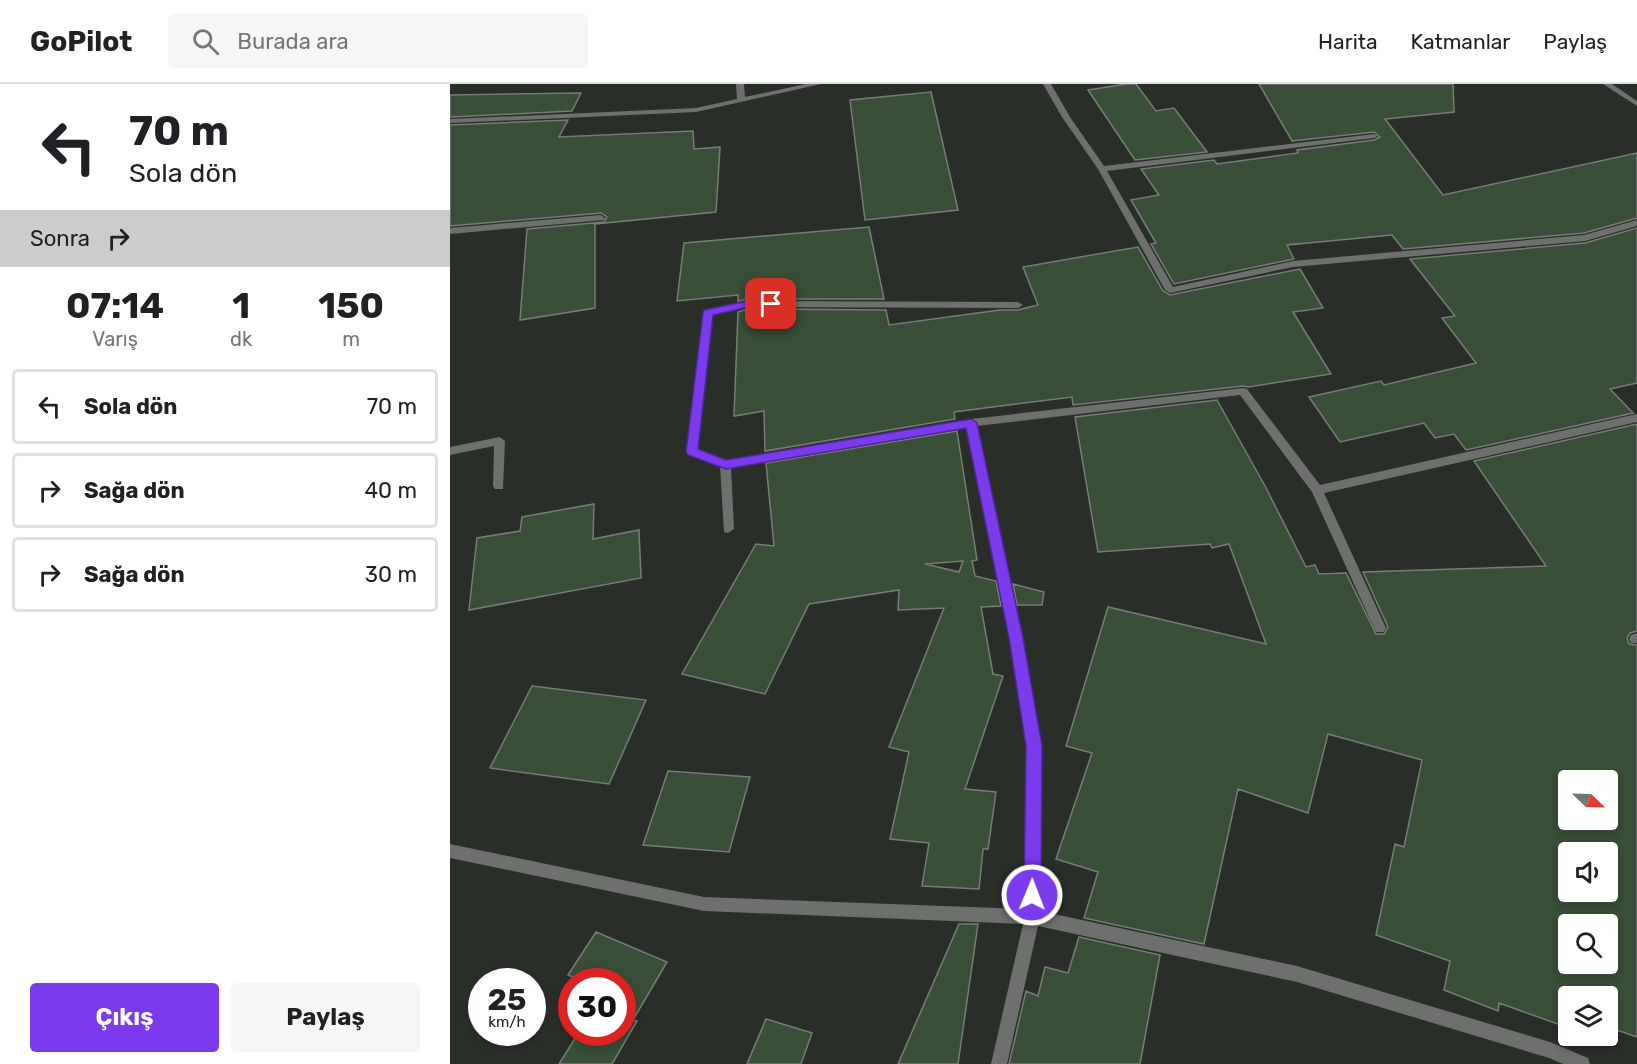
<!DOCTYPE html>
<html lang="tr">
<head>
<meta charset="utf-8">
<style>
	:root { --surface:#fff; --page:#f6f6f6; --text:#202124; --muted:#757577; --line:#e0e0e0; --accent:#7c3aed }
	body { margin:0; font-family:Rubik,sans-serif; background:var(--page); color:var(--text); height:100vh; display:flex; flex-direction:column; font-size:22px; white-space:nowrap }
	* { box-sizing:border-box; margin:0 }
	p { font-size:20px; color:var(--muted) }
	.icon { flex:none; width:33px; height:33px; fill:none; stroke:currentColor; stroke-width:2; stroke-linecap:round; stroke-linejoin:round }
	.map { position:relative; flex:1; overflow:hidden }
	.panel { display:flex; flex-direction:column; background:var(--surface); width:450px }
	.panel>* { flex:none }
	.guide { background:#fff; color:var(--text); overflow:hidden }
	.needle { width:39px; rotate:113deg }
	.buttons { position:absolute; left:1108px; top:686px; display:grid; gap:12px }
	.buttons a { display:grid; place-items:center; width:60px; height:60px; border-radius:6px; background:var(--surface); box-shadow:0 3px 9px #0003; font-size:30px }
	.speed { position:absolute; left:18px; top:884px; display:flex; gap:12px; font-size:30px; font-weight:700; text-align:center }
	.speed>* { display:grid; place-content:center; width:78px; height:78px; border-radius:50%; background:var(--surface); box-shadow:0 3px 9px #0003; line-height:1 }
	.speed small { font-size:15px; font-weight:400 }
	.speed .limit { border:9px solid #d22; background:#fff; color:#111 }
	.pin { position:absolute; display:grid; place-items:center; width:51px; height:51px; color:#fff; margin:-26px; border-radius:12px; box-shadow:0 3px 9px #0006 }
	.me { position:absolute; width:66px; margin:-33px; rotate:1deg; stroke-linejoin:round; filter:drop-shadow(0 0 4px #0008) }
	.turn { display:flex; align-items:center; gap:21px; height:126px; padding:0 30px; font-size:27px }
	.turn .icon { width:78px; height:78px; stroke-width:2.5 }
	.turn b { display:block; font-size:42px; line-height:51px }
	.then { display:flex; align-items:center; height:57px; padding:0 30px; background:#0003; gap:12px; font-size:22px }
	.eta { display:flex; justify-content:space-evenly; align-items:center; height:102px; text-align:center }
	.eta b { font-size:36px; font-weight:700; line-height:42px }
	.action { display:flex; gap:12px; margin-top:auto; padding:12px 30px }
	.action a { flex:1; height:69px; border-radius:6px; background:var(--accent); color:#fff; font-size:24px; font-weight:700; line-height:69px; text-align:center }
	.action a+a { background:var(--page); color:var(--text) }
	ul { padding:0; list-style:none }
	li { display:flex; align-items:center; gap:18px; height:75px; margin:0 12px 9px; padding:0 18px; border:3px solid var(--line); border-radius:6px }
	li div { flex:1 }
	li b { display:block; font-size:22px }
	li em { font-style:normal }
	header { display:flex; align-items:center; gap:36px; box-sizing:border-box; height:84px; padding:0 30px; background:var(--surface); border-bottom:2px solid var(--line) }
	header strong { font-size:28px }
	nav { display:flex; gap:33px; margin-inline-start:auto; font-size:21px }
	.search { width:420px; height:54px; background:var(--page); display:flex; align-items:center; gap:15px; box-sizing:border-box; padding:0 21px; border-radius:6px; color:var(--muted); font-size:22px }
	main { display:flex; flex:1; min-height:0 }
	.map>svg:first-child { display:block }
	.building { fill:#394e36; stroke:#777d76; stroke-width:1.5; fill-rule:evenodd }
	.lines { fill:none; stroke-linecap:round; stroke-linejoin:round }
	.lane { fill:#6d706d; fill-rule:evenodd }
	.street { fill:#6d706d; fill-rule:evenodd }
	.route { fill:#7c3aed; stroke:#51269a; stroke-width:1.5 }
</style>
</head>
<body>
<header>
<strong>GoPilot</strong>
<div class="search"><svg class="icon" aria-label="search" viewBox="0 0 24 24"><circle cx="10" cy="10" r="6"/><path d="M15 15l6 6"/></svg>Burada ara</div>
<nav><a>Harita</a><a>Katmanlar</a><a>Paylaş</a></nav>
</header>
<main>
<section class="panel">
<div class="guide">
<div class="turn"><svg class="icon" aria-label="left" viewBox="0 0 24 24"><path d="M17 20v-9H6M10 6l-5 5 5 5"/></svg><div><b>70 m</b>Sola dön</div></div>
<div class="then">Sonra<svg class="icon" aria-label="right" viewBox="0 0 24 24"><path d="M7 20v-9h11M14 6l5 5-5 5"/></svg></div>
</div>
<div class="eta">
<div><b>07:14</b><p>Varış</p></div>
<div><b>1</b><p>dk</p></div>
<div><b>150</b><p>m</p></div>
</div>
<ul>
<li><svg class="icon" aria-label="left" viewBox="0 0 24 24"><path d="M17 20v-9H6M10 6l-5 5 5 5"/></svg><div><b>Sola dön</b></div><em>70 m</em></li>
<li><svg class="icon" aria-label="right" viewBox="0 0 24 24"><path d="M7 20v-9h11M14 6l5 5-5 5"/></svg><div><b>Sağa dön</b></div><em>40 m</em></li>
<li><svg class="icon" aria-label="right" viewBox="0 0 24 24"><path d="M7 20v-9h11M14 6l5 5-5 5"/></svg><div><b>Sağa dön</b></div><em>30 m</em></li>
</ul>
<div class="action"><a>Çıkış</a><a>Paylaş</a></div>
</section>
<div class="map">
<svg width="1187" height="980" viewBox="0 0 1187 980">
	<rect width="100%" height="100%" fill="#2a2e29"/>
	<!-- building -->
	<path class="building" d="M 676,0 L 686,0 L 706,27 L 724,24 L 757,68 L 685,76 L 638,6 Z
		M 809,0 L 1003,0 L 1004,28 L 935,35 L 993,111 L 1187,69 L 1187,134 L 1134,149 L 953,165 L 942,151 L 837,161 L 844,175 L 724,200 L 701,160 L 706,159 L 681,116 L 709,111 L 691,85 L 764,76 L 767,80 L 848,69 L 847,66 L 924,56 L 930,53 L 924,48 L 842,57 Z
		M 481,8 L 508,126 L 415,136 L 400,16 Z
		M 131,9 L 122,27 L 0,33 L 0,11 Z
		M 118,36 L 109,53 L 243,47 L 244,65 L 270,63 L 266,128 L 145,140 L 145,224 L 70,236 L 77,145 L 154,138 L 157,133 L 151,129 L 0,142 L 0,41 Z
		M 419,143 L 434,215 L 298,215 L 288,217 L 288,211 L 227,217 L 234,159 Z
		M 1187,144 L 1187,299 L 1160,305 L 1183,329 L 1016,366 L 1004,350 L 985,354 L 974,339 L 890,358 L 859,313 L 931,297 L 934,301 L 1026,279 L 992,234 L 1005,232 L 960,175 L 1135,159 Z
		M 688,163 L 713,207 L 720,211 L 850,185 L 873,224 L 843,228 L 881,290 L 798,303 L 793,302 L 623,321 L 622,313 L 504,328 L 505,335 L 315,367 L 314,327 L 284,332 L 288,228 L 298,225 L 436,226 L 439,241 L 550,226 L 568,226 L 588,221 L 573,183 Z
		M 767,316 L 815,402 L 856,483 L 865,481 L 869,490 L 896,489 L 926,550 L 934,550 L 938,543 L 913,488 L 1096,482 L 1024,377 L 1187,340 L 1187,547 L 1180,549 L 1177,554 L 1179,560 L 1187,561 L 1187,953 L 1158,943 L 1158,912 L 1119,912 L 1119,944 L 1049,919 L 1048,927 L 994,906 L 1000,877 L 926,851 L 945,760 L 954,763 L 972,676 L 878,650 L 858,729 L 788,705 L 754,860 L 634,834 L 648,788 L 606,775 L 642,669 L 616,662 L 658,523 L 816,560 L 779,460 L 762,464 L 760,460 L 648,468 L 625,333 ZM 1119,696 L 1158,696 L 1158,735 L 1119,735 ZM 1119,768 L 1158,768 L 1158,807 L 1119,807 ZM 1119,840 L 1158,840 L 1158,879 L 1119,879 Z
		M 507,347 L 527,476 L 522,477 L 525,492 L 546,497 L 551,522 L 531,523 L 543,590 L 553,592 L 515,705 L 546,708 L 538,765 L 533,765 L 529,805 L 472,802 L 479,759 L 440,755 L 459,668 L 439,663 L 494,524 L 448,526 L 449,506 L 359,520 L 315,610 L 232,590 L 306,460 L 324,462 L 316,379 ZM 513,477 L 509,488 L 475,480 Z
		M 144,420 L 143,455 L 189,446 L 191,494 L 19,526 L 27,454 L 70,447 L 72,433 Z
		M 563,500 L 594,508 L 592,521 L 567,521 Z
		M 82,602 L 196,616 L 159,700 L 40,684 Z
		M 218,687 L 300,693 L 279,768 L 193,761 Z
		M 509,840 L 528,840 L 508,980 L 448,980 Z
		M 146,848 L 217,878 L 183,936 L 187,937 L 162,980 L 109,980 L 129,948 L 172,948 L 172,897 L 131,897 L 118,891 Z
		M 629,853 L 710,871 L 690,980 L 559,980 L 576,907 L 588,912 L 595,883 L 618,889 Z
		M 316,935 L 362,949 L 351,980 L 297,980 Z"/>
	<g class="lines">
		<!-- lane -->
		<path class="lane" d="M 151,131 L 155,134 L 154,136 L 0,150 L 0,144 Z
			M 50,353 L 55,357 L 53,405 L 45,405 L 43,402 L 44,362 L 0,371 L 0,363 Z"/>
		<!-- street -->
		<path class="street" d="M 286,0 L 294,0 L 295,13 L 356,0 L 371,0 L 246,28 L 0,39 L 0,35 L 246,24 L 287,15 Z
			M 593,0 L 601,0 L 620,33 L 654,82 L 924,50 L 928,52 L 924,54 L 657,87 L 723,203 L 843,177 L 1134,151 L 1187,136 L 1187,142 L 1135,157 L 843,183 L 720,209 L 715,206 L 648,85 L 612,33 Z
			M 1153,0 L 1162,0 L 1187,17 L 1187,22 Z
			M 298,217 L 568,218 L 573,221 L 568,224 L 298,223 L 263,231 L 248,366 L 275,376 L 521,335 L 793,304 L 797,305 L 870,401 L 1187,330 L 1187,338 L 874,409 L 936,544 L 934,548 L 926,548 L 924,544 L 862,408 L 790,311 L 527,342 L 572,554 L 591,662 L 590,827 L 847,882 L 1100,958 L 1138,974 L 1140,980 L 1113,980 L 1099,974 L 847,898 L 588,842 L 557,980 L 541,980 L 573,840 L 254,827 L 0,774 L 0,760 L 254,813 L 575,825 L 577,662 L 560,554 L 517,343 L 281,383 L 284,445 L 278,449 L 274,448 L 270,382 L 238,371 L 237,368 L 253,229 L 255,227 Z
			M 1187,549 L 1187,559 L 1181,559 L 1179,555 L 1181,551 Z"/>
	</g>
	<!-- route -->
	<path class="route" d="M 298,217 L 321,217 L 326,220 L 321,223 L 298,223 L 263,231 L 248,365 L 276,376 L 521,335 L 527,339 L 573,554 L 592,662 L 591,811 L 588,817 L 582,820 L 576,817 L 574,811 L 576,662 L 559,554 L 516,344 L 276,385 L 238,371 L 236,368 L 253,229 L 254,226 Z"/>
</svg>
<div class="buttons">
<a><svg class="needle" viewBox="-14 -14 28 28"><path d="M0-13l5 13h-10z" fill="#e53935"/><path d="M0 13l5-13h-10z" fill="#757577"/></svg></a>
<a><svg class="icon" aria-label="sound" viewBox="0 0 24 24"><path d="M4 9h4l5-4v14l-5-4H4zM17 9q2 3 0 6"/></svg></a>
<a><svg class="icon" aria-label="search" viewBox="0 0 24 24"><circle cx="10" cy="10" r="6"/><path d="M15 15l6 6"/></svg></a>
<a><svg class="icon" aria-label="layers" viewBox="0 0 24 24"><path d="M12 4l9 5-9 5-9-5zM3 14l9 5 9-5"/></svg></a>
</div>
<div class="speed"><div>25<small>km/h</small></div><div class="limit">30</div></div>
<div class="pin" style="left:321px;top:220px;background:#d93025"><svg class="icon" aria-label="arrive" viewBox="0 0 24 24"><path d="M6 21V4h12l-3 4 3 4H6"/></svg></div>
<svg class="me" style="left:582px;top:811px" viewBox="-20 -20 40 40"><circle r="17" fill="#7c3aed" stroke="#fff" stroke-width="3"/><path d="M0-11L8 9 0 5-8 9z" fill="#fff"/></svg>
</div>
</main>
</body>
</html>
